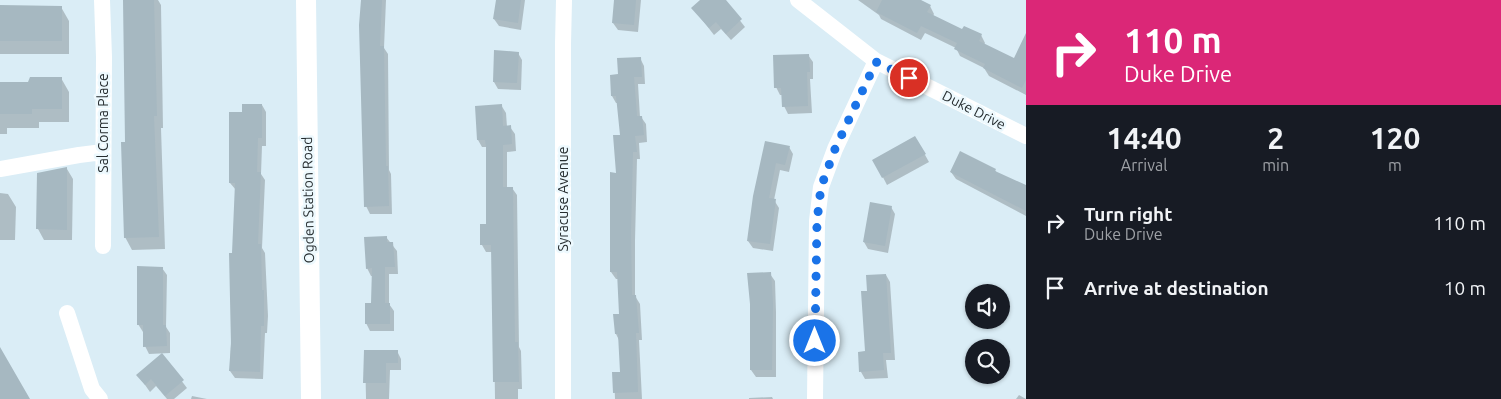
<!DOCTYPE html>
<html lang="en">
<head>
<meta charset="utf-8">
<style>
	:root { --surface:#171b24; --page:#242831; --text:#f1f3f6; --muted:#9ea1a6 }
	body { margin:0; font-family:Ubuntu,sans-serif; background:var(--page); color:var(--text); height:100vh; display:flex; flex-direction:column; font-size:19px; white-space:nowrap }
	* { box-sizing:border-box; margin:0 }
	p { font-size:16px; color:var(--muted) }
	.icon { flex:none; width:28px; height:28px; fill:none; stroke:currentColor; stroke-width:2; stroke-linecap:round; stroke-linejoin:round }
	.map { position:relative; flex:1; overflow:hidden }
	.side { display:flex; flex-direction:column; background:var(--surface); width:475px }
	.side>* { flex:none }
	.guide { background:#db2777; color:#fff; overflow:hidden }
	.controls { position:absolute; left:965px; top:284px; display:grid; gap:10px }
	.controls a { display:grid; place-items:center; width:45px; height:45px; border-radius:50%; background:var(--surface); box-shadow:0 1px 4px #0004; font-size:25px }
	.pin { position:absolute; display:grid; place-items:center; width:42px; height:42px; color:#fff; margin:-21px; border:2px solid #fff; border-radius:50%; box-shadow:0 1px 5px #0007 }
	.me { position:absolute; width:55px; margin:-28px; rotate:0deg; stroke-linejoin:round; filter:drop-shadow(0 0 4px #0008) }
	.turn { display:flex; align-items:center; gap:18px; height:105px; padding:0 15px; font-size:22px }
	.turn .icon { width:65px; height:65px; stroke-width:2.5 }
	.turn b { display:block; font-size:35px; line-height:42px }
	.eta { display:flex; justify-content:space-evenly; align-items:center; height:85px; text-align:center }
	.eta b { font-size:30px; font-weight:600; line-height:35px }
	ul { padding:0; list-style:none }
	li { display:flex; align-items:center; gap:15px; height:65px; padding:0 15px }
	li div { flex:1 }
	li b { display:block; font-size:19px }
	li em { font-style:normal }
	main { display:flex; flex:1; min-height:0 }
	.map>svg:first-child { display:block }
	.shadow { fill:#0003 }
	.building { fill:#a6b8c1 }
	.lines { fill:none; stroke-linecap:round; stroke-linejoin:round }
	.minor { stroke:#fff; stroke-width:16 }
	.tertiary { stroke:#fff; stroke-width:20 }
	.route { stroke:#1a73e8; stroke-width:9; stroke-dasharray:0 16.2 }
	.labels { text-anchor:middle; stroke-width:5; stroke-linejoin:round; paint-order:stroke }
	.street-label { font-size:14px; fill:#252c2f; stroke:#edf9fe }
</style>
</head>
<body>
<main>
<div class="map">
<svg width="1026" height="399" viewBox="0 0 1026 399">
	<rect width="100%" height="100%" fill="#daedf6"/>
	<!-- shadow -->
	<path class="shadow" d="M 124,0 L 158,0 L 161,5 L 163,128 L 161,128 L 165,249 L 132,250 L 125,237 L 127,143 Z
		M 362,0 L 386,0 L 384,48 L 388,54 L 389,170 L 391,174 L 392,214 L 370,214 L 366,206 Z
		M 497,0 L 525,0 L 521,30 L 499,26 L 494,19 Z
		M 617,0 L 641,0 L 638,32 L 618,30 L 613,23 Z
		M 702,0 L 724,0 L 745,27 L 731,40 L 721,29 L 714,35 L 693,8 Z
		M 858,0 L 918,0 L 930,6 L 934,14 L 933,16 L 963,31 L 981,35 L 985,43 L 984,45 L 1015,60 L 1026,55 L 1026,95 L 989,76 L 984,68 L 960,56 L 956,48 L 925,33 L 921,40 L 881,19 L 879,15 Z
		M 0,6 L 61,7 L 69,21 L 69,54 L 0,54 Z
		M 518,53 L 522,60 L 521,90 L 498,89 L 494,82 Z
		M 808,55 L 813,62 L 813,79 L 810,79 L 812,113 L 788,114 L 784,106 L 783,95 L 780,95 L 776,87 Z
		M 640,58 L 644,66 L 645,84 L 638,84 L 640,117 L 641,117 L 646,124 L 647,142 L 639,143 L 640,159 L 637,159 L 635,241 L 635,296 L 640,304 L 642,340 L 639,340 L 642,399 L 615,399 L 614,374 L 621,373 L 619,340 L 616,334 L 620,315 L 618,279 L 616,279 L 611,272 L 617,174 L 621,136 L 618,103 L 616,103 L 612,96 L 620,75 Z
		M 61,78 L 69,92 L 69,122 L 39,122 L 39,128 L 7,128 L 7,134 L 0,134 L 0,83 L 29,83 Z
		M 262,105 L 266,112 L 266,146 L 262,146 L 261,174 L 265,180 L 262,248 L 265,253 L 268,316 L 267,333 L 265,333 L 263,379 L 235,378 L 230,371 L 236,190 L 230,183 L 243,114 Z
		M 501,105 L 506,113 L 507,127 L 510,127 L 515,134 L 516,151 L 507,152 L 507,188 L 512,188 L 517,195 L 519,347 L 521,351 L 522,389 L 518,389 L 518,399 L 495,399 L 493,252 L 486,252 L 482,245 L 487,225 L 487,147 L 482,147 L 478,140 L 476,107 Z
		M 915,137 L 929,162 L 887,185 L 874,160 Z
		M 766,142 L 789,147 L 793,154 L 789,172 L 780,170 L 774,200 L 779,208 L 773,251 L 753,248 L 748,241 Z
		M 67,169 L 73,179 L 72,240 L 44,240 L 38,229 Z
		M 995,170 L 997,173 L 1026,186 L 1026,216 L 956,179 L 951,172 Z
		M 0,193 L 8,194 L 16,207 L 15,240 L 0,240 Z
		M 891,207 L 895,214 L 888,253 L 868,249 L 864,242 Z
		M 386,237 L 397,251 L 398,274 L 389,274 L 389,304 L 394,311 L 394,331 L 370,331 L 366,323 L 373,304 L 373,276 L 371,276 L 367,268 Z
		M 162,268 L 167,275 L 166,327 L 170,333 L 170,353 L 149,354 L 145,346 L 144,332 L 143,332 L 138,324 Z
		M 770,274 L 775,281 L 776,312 L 776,377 L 756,377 L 751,370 Z
		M 886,275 L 890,282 L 895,360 L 886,360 L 888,378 L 865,379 L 861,372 Z
		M 365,351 L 397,351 L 401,359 L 401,370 L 390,370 L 389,399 L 366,399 Z
		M 162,355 L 187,388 L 174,399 L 167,399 L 156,386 L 150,392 L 138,375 Z
		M 1019,395 L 1026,399 L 1016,399 Z
		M 192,396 L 207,399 L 191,399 Z
		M 772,397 L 773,399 L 749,399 L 749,398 Z"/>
	<!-- building -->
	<path class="building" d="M 123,0 L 154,0 L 157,116 L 154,116 L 159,237 L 124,238 L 121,142 L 125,142 Z
		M 361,0 L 382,0 L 380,46 L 384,46 L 386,166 L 388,166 L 389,206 L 364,207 L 359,25 Z
		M 496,0 L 521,0 L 518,23 L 493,19 Z
		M 614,0 L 636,0 L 634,25 L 612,23 Z
		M 700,0 L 726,0 L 742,19 L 726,34 L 716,22 L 709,28 L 691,8 Z
		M 882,0 L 921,0 L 931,5 L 927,12 L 962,29 L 964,26 L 982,34 L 979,41 L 1014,58 L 1026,33 L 1026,80 L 1022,88 L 983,68 L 985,64 L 954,49 L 957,43 L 921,26 L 917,33 L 876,12 Z
		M 0,5 L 62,6 L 62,41 L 0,41 Z
		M 494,50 L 519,52 L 517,83 L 493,82 Z
		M 809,54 L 810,72 L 807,72 L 808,106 L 782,107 L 781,88 L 774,88 L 773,55 Z
		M 641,57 L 642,77 L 634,77 L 637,116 L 642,116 L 644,135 L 635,136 L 637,152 L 633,152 L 631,232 L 632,295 L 636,295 L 639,333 L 636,333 L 638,392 L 613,393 L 612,372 L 620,372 L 618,334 L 615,334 L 613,314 L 619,314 L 617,272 L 610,272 L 610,172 L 616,173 L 613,135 L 620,135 L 616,96 L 611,96 L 610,75 L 618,74 L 617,58 Z
		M 30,77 L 62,77 L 62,109 L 32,109 L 32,114 L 0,114 L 0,82 L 28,82 Z
		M 242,104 L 262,104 L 262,138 L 258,138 L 257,172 L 261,172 L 258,244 L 261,244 L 262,290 L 264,290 L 264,326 L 261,326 L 260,372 L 229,371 L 231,344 L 229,253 L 232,253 L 235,183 L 229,183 L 229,112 L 242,112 Z
		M 502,104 L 503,126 L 511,125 L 512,144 L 503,145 L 503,187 L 513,187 L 515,342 L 518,342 L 519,382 L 493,382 L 491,245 L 480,245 L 480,224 L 486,224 L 486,146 L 485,140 L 477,140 L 475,106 Z
		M 915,136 L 926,154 L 882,178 L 872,160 Z
		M 765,141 L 790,146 L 785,165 L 776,163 L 769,198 L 776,199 L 770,244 L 747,241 L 753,196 Z
		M 960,151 L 996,169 L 995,171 L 1026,185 L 1026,211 L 950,172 Z
		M 67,167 L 67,230 L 36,229 L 37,173 Z
		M 870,202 L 892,206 L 885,246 L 863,242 Z
		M 387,236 L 387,242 L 393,242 L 395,267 L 385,267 L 385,303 L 390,303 L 390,324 L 365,324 L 365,303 L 371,303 L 372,268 L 366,269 L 364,237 Z
		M 137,266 L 163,267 L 163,325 L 166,325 L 167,346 L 143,347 L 143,325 L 137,325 Z
		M 771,272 L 773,304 L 772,370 L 750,370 L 750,304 L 747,273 Z
		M 886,274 L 891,353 L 883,353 L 884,370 L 859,372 L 858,352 L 865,351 L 861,291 L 867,291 L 866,275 Z
		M 0,347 L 30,399 L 0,399 Z
		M 364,350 L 398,350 L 398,363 L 386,363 L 386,383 L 363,383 Z
		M 162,353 L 184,380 L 165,396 L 151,379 L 145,385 L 136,375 Z"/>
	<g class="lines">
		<!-- minor -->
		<path class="minor" d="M 102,0 L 104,57 L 103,246
			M 798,0 L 876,61 L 1026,136
			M 0,169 L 79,155 L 103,152
			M 67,313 L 92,389 L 100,399
			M 563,399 L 563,44 L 564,0
			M 815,399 L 817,221 L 821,187 L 835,149 L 876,61"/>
		<!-- tertiary -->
		<path class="tertiary" d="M 306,0 L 311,399"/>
	</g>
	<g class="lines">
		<!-- route -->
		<path class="route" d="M 815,341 L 817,221 L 821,187 L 835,149 L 876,62 L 909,78"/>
	</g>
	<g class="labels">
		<!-- street labels -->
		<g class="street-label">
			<text transform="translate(974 110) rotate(27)" y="5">Duke Drive</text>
			<text transform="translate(103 123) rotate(-90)" y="5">Sal Corma Place</text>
			<text transform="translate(563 199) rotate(-90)" y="5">Syracuse Avenue</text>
			<text transform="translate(308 200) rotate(-91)" y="5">Ogden Station Road</text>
		</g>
	</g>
</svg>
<div class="controls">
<a><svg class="icon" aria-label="sound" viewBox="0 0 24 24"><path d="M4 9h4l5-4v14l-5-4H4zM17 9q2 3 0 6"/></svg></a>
<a><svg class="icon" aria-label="search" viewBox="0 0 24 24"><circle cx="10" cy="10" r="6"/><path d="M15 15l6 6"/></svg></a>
</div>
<div class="pin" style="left:909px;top:78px;background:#d93025"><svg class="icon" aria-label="arrive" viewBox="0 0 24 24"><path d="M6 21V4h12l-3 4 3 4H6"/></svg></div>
<svg class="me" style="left:815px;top:341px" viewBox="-20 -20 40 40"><circle r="17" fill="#1a73e8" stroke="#fff" stroke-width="3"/><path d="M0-11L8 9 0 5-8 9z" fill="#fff"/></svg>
</div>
<section class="side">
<div class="guide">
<div class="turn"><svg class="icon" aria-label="right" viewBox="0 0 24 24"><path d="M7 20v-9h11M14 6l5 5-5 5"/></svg><div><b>110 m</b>Duke Drive</div></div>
</div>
<div class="eta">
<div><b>14:40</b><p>Arrival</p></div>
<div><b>2</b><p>min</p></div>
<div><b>120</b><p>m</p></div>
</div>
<ul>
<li><svg class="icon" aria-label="right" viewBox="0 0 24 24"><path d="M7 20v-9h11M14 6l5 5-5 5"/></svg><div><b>Turn right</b><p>Duke Drive</p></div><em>110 m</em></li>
<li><svg class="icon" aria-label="arrive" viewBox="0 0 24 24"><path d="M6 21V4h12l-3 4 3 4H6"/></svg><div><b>Arrive at destination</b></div><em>10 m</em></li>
</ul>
</section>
</main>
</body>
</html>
